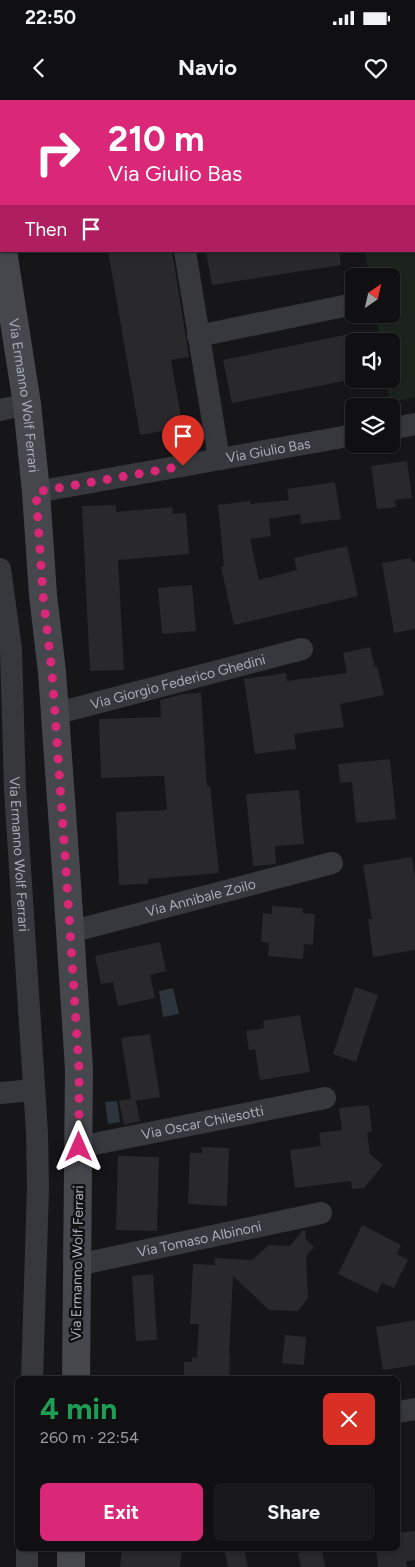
<!DOCTYPE html>
<html lang="en">
<head>
<meta charset="utf-8">
<style>
	:root { --surface:#101012; --page:#19191b; --text:#f1f3f6; --muted:#9c9d9f; --line:#303032; --accent:#db2777 }
	body { margin:0; font-family:Figtree,sans-serif; background:var(--page); color:var(--text); height:100vh; display:flex; flex-direction:column; font-size:19px; white-space:nowrap }
	* { box-sizing:border-box; margin:0 }
	p { font-size:16px; color:var(--muted) }
	.icon { flex:none; width:28px; height:28px; fill:none; stroke:currentColor; stroke-width:2; stroke-linecap:round; stroke-linejoin:round }
	.map { position:relative; flex:1; overflow:hidden }
	.sheet { position:absolute; left:15px; top:1276px; width:385px; height:175px; display:flex; flex-direction:column; background:var(--surface); border-radius:8px; box-shadow:0 1px 4px #0004,0 0 0 1px var(--line) }
	.sheet>* { flex:none }
	.guide { position:absolute; left:0px; top:0px; width:415px; height:152px; box-shadow:0 1px 4px #0004,0 0 0 1px var(--line); background:#db2777; color:#fff; overflow:hidden }
	.needle { width:32px; rotate:34deg }
	.fabs { position:absolute; left:345px; top:168px; display:grid; gap:10px }
	.fabs a { display:grid; place-items:center; width:55px; height:55px; border-radius:8px; background:var(--surface); box-shadow:0 1px 4px #0004,0 0 0 1px var(--line); font-size:25px }
	.pin { position:absolute; display:grid; place-items:center; width:42px; height:42px; color:#fff; margin:-51px -21px; border-radius:50% 50% 50% 0; rotate:-45deg; box-shadow:0 0 5px #0007 }
	.pin .icon { rotate:45deg }
	.me { position:absolute; width:55px; margin:-28px; rotate:0deg; stroke-linejoin:round; filter:drop-shadow(0 0 4px #0008) }
	.turn { display:flex; align-items:center; gap:18px; height:105px; padding:0 25px; font-size:22px }
	.turn .icon { width:65px; height:65px; stroke-width:2.5 }
	.turn b { display:block; font-size:35px; line-height:42px }
	.then { display:flex; align-items:center; height:48px; padding:0 25px; background:#0003; gap:10px; font-size:19px }
	.round { display:grid; place-items:center; flex:none; width:52px; height:52px; border-radius:8px; background:var(--page) }
	.summary { display:flex; align-items:center; justify-content:space-between; height:85px; padding:0 25px }
	h1 { font-size:30px; font-weight:700; line-height:38px; color:#1e9e55 }
	.primary-button { display:flex; gap:10px; margin-top:auto; padding:10px 25px }
	.primary-button a { flex:1; height:58px; border-radius:8px; background:var(--accent); color:#fff; font-size:20px; font-weight:700; line-height:58px; text-align:center }
	.primary-button a+a { background:var(--page); color:var(--text) }
	.status { display:flex; justify-content:space-between; align-items:center; height:35px; padding:0 25px; background:var(--surface); direction:ltr }
	.status svg { height:14px; fill:currentColor }
	header { display:flex; justify-content:space-between; align-items:center; height:65px; padding:0 25px; background:var(--surface); font-size:22px; font-weight:700 }
	.map>svg:first-child { display:block }
	.green { fill:#1c231d }
	.water { fill:#2c353c }
	.building { fill:#29292c }
	.lines { fill:none; stroke-linecap:round; stroke-linejoin:round }
	.street { stroke:#37383d; stroke-width:22 }
	.secondary { stroke:#45474d; stroke-width:28 }
	.route { stroke:#db2777; stroke-width:9; stroke-dasharray:0 16.2 }
	.labels { text-anchor:middle; stroke-width:5; stroke-linejoin:round; paint-order:stroke }
	.street-label { font-size:14px; fill:#a8adb8; stroke:#111113 }
</style>
</head>
<body>
<div class="status"><b>22:50</b><svg viewBox="0 0 49 12"><path d="M0 12V9h3v3zM5 12V6h3v6zM10 12V3h3v9zM15 12V0h3v12zM26 1h20v11H26zM47 4h2v5h-2z"/></svg></div>
<header><svg class="icon" aria-label="back" viewBox="0 0 24 24"><path d="M15 5l-7 7 7 7"/></svg>Navio<svg class="icon" aria-label="heart" viewBox="0 0 24 24"><path d="M12 20l-8-8c-3-5 5-10 8-4 3-6 11-1 8 4z"/></svg></header>
<div class="map">
<svg width="415" height="1467" viewBox="0 0 415 1467">
	<rect width="100%" height="100%" fill="#161618"/>
	<!-- green -->
	<path class="green" d="M 357,0 L 415,0 L 415,297 L 390,302 L 386,279 L 391,279 L 391,241 L 380,241 L 376,214 L 391,214 L 391,176 L 369,176 L 365,151 L 414,151 L 414,1 Z"/>
	<!-- water -->
	<path class="water" d="M 173,888 L 179,914 L 163,917 L 159,891 Z
		M 117,1001 L 120,1022 L 108,1024 L 105,1002 Z"/>
	<!-- building -->
	<path class="building" d="M 108,151 L 172,151 L 189,257 L 171,260 L 180,311 L 180,328 L 140,335 Z
		M 206,151 L 339,151 L 341,165 L 212,185 Z
		M 354,233 L 354,279 L 232,303 L 223,260 Z
		M 407,361 L 412,398 L 395,400 L 396,407 L 377,409 L 371,366 Z
		M 335,382 L 341,419 L 301,424 L 300,414 L 269,419 L 271,436 L 250,439 L 259,480 L 297,470 L 294,458 L 347,446 L 358,496 L 234,525 L 221,467 L 224,466 L 218,405 L 250,401 L 250,404 L 289,400 L 287,389 Z
		M 116,405 L 116,412 L 172,407 L 173,414 L 186,413 L 189,454 L 118,460 L 124,570 L 90,571 L 82,406 Z
		M 411,458 L 412,462 L 415,462 L 415,529 L 394,533 L 382,463 Z
		M 192,485 L 196,531 L 162,534 L 158,488 Z
		M 370,547 L 375,567 L 377,566 L 384,595 L 340,604 L 344,627 L 294,634 L 296,649 L 255,654 L 244,579 L 286,573 L 287,581 L 347,573 L 343,553 Z
		M 201,593 L 207,687 L 210,686 L 219,773 L 148,779 L 148,784 L 119,785 L 116,712 L 167,710 L 164,676 L 101,678 L 99,619 L 161,617 L 160,600 L 183,594 Z
		M 390,659 L 396,719 L 356,723 L 352,682 L 340,683 L 338,664 Z
		M 299,690 L 304,744 L 275,746 L 276,764 L 253,766 L 246,694 Z
		M 412,757 L 415,776 L 415,850 L 373,857 L 368,819 L 372,819 L 363,765 Z
		M 272,806 L 303,808 L 303,813 L 315,814 L 313,845 L 304,844 L 303,859 L 268,856 L 269,843 L 261,842 L 263,813 L 272,814 Z
		M 160,842 L 166,871 L 150,875 L 155,898 L 118,906 L 113,882 L 101,884 L 95,856 Z
		M 355,887 L 378,895 L 356,962 L 333,954 Z
		M 300,915 L 310,972 L 260,980 L 255,949 L 249,950 L 246,931 L 264,928 L 263,921 Z
		M 150,934 L 160,997 L 136,1001 L 140,1021 L 124,1025 L 119,1001 L 131,999 L 121,938 Z
		M 369,1005 L 372,1032 L 367,1033 L 370,1054 L 383,1065 L 364,1088 L 352,1089 L 351,1081 L 295,1088 L 290,1050 L 321,1046 L 319,1033 L 342,1030 L 339,1008 Z
		M 202,1047 L 229,1048 L 227,1106 L 188,1104 L 190,1053 L 202,1053 Z
		M 118,1056 L 159,1057 L 157,1131 L 116,1130 Z
		M 362,1125 L 401,1145 L 397,1154 L 408,1160 L 394,1188 L 382,1183 L 377,1193 L 338,1174 Z
		M 303,1130 L 305,1130 L 306,1140 L 314,1147 L 306,1156 L 308,1198 L 298,1211 L 269,1210 L 233,1176 L 229,1255 L 230,1255 L 229,1279 L 184,1279 L 184,1262 L 192,1262 L 192,1257 L 197,1258 L 199,1224 L 190,1224 L 193,1164 L 215,1165 L 215,1160 L 214,1158 L 252,1160 L 269,1145 L 290,1146 Z
		M 153,1174 L 157,1240 L 136,1241 L 132,1176 Z
		M 415,1220 L 415,1265 L 383,1270 L 376,1227 Z
		M 285,1235 L 306,1237 L 304,1265 L 282,1263 Z
		M 415,1431 L 415,1460 L 406,1461 L 407,1467 L 378,1467 L 376,1449 L 398,1449 L 398,1433 Z
		M 122,1449 L 182,1449 L 180,1467 L 120,1467 Z
		M 224,1449 L 244,1449 L 248,1467 L 228,1467 Z
		M 322,1449 L 325,1467 L 301,1467 L 298,1453 Z"/>
	<g class="lines">
		<!-- street -->
		<g class="street">
			<path d="M 129,1 L 135,0"/>
			<path d="M 0,29 L 1,28"/>
			<path d="M 185,151 L 219,359"/>
			<path d="M 198,236 L 354,204"/>
			<path d="M 0,310 L 27,304"/>
			<path d="M 391,329 L 415,324"/>
			<path id="s1" d="M 36,392 L 354,335"/>
			<path id="s2" d="M 0,469 L 11,549 L 15,690 L 37,1033 L 38,1088 L 32,1279"/>
			<path id="s3" d="M 54,614 L 302,549"/>
			<path id="s4" d="M 70,832 L 332,763"/>
			<path d="M 0,993 L 34,990"/>
			<path id="s5" d="M 79,1047 L 325,998"/>
			<path id="s6" d="M 77,1165 L 321,1113"/>
			<path d="M 398,1312 L 415,1309"/>
			<path d="M 27,1467 L 27,1449"/>
		</g>
		<!-- secondary -->
		<g class="secondary">
			<path id="s7" d="M 3,151 L 27,304 L 36,392 L 43,495 L 52,572 L 67,784 L 79,969 L 76,1279"/>
			<path d="M 71,1467 L 71,1449"/>
		</g>
	</g>
	<g class="lines">
		<!-- route -->
		<path class="route" d="M 79,1047 L 79,969 L 67,784 L 52,572 L 43,495 L 36,392 L 183,366"/>
	</g>
	<g class="labels">
		<!-- street labels -->
		<g class="street-label">
			<text dy="5" stroke="none"><textPath href="#s7" startOffset="146">Via Ermanno Wolf Ferrari</textPath></text>
			<text dy="5" stroke="none"><textPath href="#s1" startOffset="236">Via Giulio Bas</textPath></text>
			<text dy="5" stroke="none"><textPath href="#s3" startOffset="128">Via Giorgio Federico Ghedini</textPath></text>
			<text dy="5" stroke="none"><textPath href="#s2" startOffset="286">Via Ermanno Wolf Ferrari</textPath></text>
			<text dy="5" stroke="none"><textPath href="#s4" startOffset="135">Via Annibale Zoilo</textPath></text>
			<text dy="5" stroke="none"><textPath href="#s5" startOffset="126">Via Oscar Chilesotti</textPath></text>
			<text dy="5" stroke="none"><textPath href="#s6" startOffset="125">Via Tomaso Albinoni</textPath></text>
			<text transform="translate(77 1163) rotate(-89)" y="5">Via Ermanno Wolf Ferrari</text>
		</g>
	</g>
</svg>
<div class="fabs">
<a><svg class="needle" viewBox="-14 -14 28 28"><path d="M0-13l5 13h-10z" fill="#e53935"/><path d="M0 13l5-13h-10z" fill="#9c9d9f"/></svg></a>
<a><svg class="icon" aria-label="sound" viewBox="0 0 24 24"><path d="M4 9h4l5-4v14l-5-4H4zM17 9q2 3 0 6"/></svg></a>
<a><svg class="icon" aria-label="layers" viewBox="0 0 24 24"><path d="M12 4l9 5-9 5-9-5zM3 14l9 5 9-5"/></svg></a>
</div>
<div class="pin" style="left:183px;top:366px;background:#d93025"><svg class="icon" aria-label="arrive" viewBox="0 0 24 24"><path d="M6 21V4h12l-3 4 3 4H6"/></svg></div>
<svg class="me" style="left:79px;top:1047px" viewBox="-20 -20 40 40"><path d="M0-17L14 15 0 8-14 15z" fill="#db2777" stroke="#fff" stroke-width="4"/></svg>
<div class="guide">
<div class="turn"><svg class="icon" aria-label="right" viewBox="0 0 24 24"><path d="M7 20v-9h11M14 6l5 5-5 5"/></svg><div><b>210 m</b>Via Giulio Bas</div></div>
<div class="then">Then<svg class="icon" aria-label="arrive" viewBox="0 0 24 24"><path d="M6 21V4h12l-3 4 3 4H6"/></svg></div>
</div>
<section class="sheet">
<div class="summary"><div><h1>4 min</h1><p>260 m · 22:54</p></div><a class="round" style="background:#d93025;color:#fff"><svg class="icon" aria-label="close" viewBox="0 0 24 24"><path d="M6 6l12 12M18 6L6 18"/></svg></a></div>
<div class="primary-button"><a>Exit</a><a>Share</a></div>
</section>
</div>
</body>
</html>
